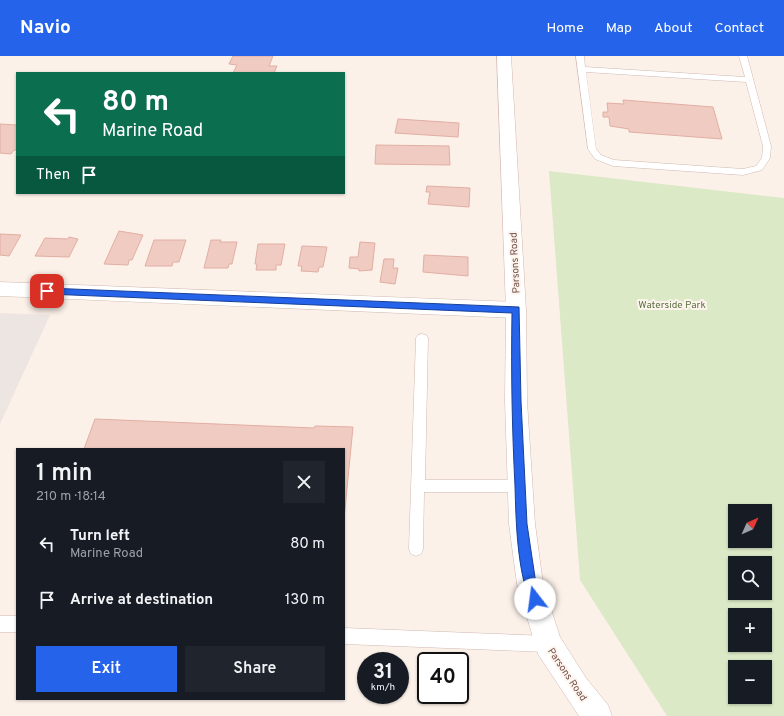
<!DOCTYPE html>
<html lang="en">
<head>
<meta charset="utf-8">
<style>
	:root { --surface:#171b24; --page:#20242c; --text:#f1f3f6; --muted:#9ea1a6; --accent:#2563eb }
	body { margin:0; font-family:Overpass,sans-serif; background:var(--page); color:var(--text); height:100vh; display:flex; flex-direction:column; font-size:15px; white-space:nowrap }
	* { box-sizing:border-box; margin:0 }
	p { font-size:13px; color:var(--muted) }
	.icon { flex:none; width:22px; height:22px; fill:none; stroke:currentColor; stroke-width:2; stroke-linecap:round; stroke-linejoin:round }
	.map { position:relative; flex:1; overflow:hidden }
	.sheet { position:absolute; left:16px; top:392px; width:329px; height:252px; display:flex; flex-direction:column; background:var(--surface); border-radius:0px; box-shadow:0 1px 3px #0004 }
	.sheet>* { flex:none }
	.hud { position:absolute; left:16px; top:16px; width:329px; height:122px; border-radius:0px; box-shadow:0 1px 3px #0004; background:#0b6e4f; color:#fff; overflow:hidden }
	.needle { width:26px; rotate:45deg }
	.buttons { position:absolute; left:728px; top:448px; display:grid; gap:8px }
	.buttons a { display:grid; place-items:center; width:44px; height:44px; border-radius:0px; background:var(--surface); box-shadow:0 1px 3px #0004; font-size:20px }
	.speed { position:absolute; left:357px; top:596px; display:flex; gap:8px; font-size:20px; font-weight:700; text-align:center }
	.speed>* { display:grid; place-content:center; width:52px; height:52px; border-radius:50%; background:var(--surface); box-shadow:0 1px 3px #0004; line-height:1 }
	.speed small { font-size:10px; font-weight:400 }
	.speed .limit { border:2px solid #111; border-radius:6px; background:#fff; color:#111 }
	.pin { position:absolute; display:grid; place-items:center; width:34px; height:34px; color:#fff; margin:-17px; border-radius:8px; box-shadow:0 2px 6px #0006 }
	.me { position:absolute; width:44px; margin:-22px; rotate:345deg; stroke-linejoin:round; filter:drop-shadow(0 0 3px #0008) }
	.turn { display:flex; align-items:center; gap:14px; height:84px; padding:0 20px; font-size:18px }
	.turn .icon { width:52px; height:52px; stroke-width:2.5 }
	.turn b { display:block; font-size:28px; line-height:34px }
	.then { display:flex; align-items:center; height:38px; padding:0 20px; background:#0003; gap:8px; font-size:15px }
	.round { display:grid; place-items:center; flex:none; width:42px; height:42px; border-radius:0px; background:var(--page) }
	.summary { display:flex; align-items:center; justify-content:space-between; height:68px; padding:0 20px }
	h1 { font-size:24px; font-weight:600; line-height:30px }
	.primary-button { display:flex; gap:8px; margin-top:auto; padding:8px 20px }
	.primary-button a { flex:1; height:46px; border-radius:0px; background:var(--accent); color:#fff; font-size:16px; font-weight:600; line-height:46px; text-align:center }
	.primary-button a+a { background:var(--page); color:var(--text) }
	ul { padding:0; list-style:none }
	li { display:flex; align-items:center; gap:12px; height:56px; padding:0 20px }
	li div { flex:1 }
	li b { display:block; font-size:15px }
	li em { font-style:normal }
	header { display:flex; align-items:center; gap:24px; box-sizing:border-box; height:56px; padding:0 20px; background:var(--accent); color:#fff }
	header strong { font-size:19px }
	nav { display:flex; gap:22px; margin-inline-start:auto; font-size:14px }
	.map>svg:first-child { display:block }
	.industrial { fill:#ede5e2 }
	.green { fill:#dce9c7; fill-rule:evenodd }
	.building { fill:#f0cbc1; stroke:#e2aea2 }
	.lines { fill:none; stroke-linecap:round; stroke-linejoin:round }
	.lane-casing { stroke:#d0b9b1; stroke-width:1 }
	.street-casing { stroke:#d0b9b1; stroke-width:1 }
	.secondary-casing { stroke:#d2b8af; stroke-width:1 }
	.lane { fill:#fff; fill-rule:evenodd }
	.street { fill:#fff; fill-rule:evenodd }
	.secondary { fill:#fff; fill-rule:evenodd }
	.route { fill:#2563eb; stroke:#184099 }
	.labels { text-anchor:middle; stroke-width:4; stroke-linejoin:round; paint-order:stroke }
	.street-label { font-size:10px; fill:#75534d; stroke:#fef5ef }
	.park-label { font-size:10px; fill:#5b7442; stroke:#fef5ef }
</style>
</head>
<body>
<header>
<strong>Navio</strong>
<nav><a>Home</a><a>Map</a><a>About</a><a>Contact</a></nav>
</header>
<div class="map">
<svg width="784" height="660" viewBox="0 0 784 660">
	<rect width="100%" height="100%" fill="#fcf1e9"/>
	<!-- industrial -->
	<path class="industrial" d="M 0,257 L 50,259 L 0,368 Z"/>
	<!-- green -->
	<path class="green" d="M 549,115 L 784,142 L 784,660 L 667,660 L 580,524 ZM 735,455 L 765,455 L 765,485 L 735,485 ZM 735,507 L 765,507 L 765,537 L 735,537 ZM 735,559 L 765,559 L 765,589 L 735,589 ZM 735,611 L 765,611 L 765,641 L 735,641 Z"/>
	<!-- building -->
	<path class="building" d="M 233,0 L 273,0 L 269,10 L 277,10 L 274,17 L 233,17 L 237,9 L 229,8 Z
		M 623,44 L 713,51 L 722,83 L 629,76 L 629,73 L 610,70 L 609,61 L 603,61 L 603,56 L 608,56 L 607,47 L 624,48 Z
		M 398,63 L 459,67 L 458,81 L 395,77 Z
		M 0,68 L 17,69 L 17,94 L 14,94 L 11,98 L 0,97 Z
		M 376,89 L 449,90 L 450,109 L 375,108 Z
		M 427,130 L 470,132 L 469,151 L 428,148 L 430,136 L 426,136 Z
		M 119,175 L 143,179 L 132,204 L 129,204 L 128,209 L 104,208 Z
		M 0,178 L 21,179 L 9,200 L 0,199 Z
		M 69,181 L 78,183 L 69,201 L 35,200 L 45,182 L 68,183 Z
		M 154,184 L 186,184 L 179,206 L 173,206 L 172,210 L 145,210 Z
		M 211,184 L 221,184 L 220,186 L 237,186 L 232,208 L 229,208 L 228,212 L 204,212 Z
		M 360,186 L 375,187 L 372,214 L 359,215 L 359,213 L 349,212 L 350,201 L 358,201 Z
		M 258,188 L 285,188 L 281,209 L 276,209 L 276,214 L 256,214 L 257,208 L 255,208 Z
		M 302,190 L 327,191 L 323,211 L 319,211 L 318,216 L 301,215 L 302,210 L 298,210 Z
		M 424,199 L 468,201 L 468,220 L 423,216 Z
		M 384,203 L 394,203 L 393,212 L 398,212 L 395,228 L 380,226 Z
		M 95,363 L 314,372 L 315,370 L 353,371 L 344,463 L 344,393 L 84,393 Z"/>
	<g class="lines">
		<defs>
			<path id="lane" d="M 576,0 L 584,0 L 585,11 L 745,21 L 739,0 L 747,0 L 771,90 L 770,102 L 762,114 L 743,119 L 613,110 L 595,103 L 588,93 ZM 586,16 L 746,26 L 763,90 L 762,102 L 756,110 L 743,113 L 614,104 L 601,99 L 596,93 Z
				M 422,278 L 426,279 L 428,282 L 425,424 L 520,424 L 525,426 L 527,430 L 525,434 L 520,436 L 424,436 L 423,493 L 421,498 L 416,500 L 411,498 L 409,493 L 416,282 L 418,279 Z
				M 0,560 L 17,560 L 17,576 L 0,576 Z
				M 344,572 L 548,580 L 553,583 L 556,588 L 553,593 L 548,596 L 344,588 Z"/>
			<path id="street" d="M 0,226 L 516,246 L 523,249 L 526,254 L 523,259 L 516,262 L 0,240 Z"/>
			<path id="secondary" d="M 497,0 L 511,0 L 526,254 L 527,345 L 535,468 L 543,528 L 560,581 L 586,622 L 608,649 L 612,660 L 579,660 L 538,598 L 517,528 L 509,468 L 505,345 L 506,254 Z"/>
		</defs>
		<!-- lane casing -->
		<use href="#lane" class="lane-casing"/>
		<!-- street casing -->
		<use href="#street" class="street-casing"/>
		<!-- secondary casing -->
		<use href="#secondary" class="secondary-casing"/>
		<!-- lane -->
		<use href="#lane" class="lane"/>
		<!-- street -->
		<use href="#street" class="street"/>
		<!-- secondary -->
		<use href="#secondary" class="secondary"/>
	</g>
	<!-- route -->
	<path class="route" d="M 47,232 L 519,251 L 521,345 L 527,468 L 536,528 L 540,543 L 539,547 L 535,549 L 531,547 C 517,515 516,465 515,430 C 512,372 511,315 512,257 L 47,238 L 43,235 Z"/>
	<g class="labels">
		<!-- street labels -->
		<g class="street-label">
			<text transform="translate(514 207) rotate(-93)" y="4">Parsons Road</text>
			<text transform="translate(568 618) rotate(56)" y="4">Parsons Road</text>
		</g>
		<!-- park labels -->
		<g class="park-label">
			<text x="672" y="252">Waterside Park</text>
		</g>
	</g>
</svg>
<div class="buttons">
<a><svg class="needle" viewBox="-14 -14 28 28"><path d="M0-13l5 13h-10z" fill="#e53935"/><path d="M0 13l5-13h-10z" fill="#9ea1a6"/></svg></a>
<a><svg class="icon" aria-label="search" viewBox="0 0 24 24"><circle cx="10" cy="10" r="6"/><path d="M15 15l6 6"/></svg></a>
<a>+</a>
<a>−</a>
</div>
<div class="speed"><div>31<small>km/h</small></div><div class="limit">40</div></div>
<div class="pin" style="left:47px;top:235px;background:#d93025"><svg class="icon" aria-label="arrive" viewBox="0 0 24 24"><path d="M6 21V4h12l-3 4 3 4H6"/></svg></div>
<svg class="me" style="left:535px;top:543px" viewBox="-20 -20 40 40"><circle r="19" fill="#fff"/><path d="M0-13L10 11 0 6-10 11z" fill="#2563eb"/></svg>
<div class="hud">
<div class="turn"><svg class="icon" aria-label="left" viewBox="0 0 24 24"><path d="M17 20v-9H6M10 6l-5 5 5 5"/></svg><div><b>80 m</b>Marine Road</div></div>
<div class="then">Then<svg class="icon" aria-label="arrive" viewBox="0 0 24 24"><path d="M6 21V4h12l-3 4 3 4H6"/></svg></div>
</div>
<section class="sheet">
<div class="summary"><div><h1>1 min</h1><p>210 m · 18:14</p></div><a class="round"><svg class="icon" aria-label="close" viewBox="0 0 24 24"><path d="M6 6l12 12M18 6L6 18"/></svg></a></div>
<ul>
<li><svg class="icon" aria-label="left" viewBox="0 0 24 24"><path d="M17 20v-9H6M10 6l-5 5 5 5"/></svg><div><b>Turn left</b><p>Marine Road</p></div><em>80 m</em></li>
<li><svg class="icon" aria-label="arrive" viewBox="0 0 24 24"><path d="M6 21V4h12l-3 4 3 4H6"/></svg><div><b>Arrive at destination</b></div><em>130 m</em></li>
</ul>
<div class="primary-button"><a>Exit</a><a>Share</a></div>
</section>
</div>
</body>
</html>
